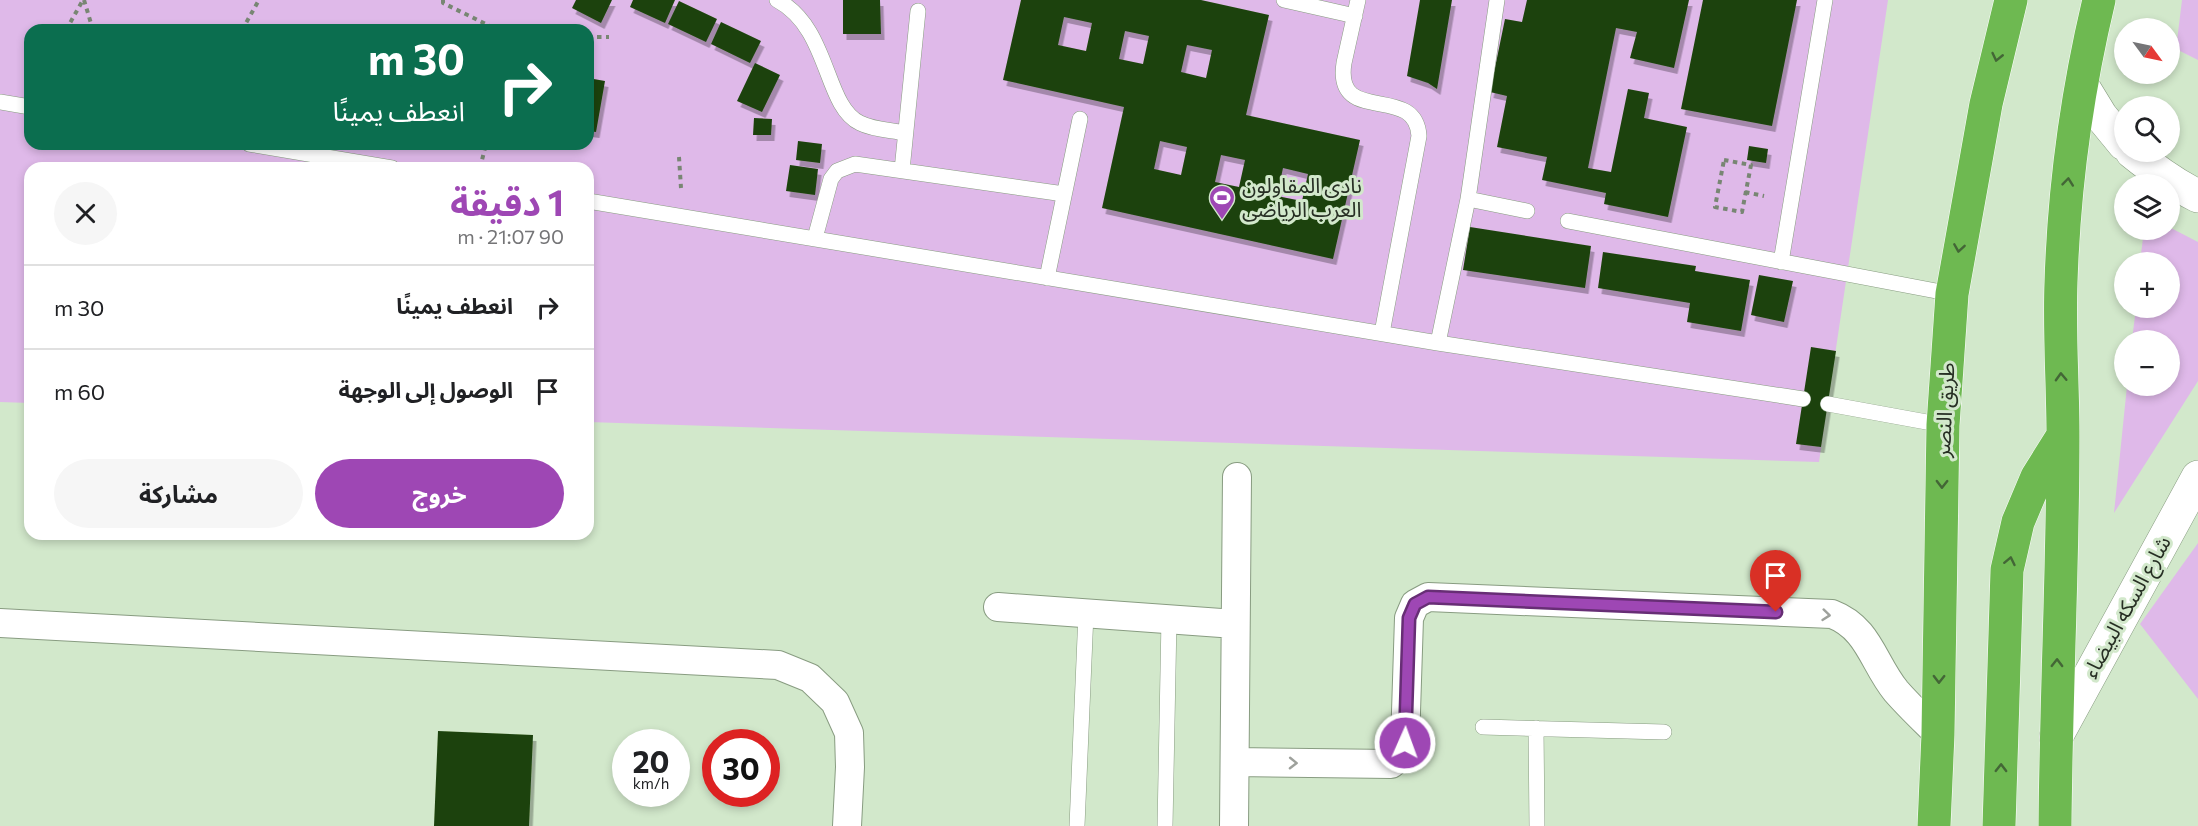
<!DOCTYPE html>
<html lang="ar">
<head>
<meta charset="utf-8">
<style>
	:root { --surface:#fff; --page:#f6f6f6; --text:#202124; --muted:#757577; --line:#e0e0e0; --accent:#9e47b4 }
	body { margin:0; font-family:Commissioner,"Noto Sans Arabic",sans-serif; background:var(--page); color:var(--text); direction:rtl; height:100vh; display:flex; flex-direction:column; font-size:22px; white-space:nowrap }
	* { box-sizing:border-box; margin:0 }
	p { font-size:20px; color:var(--muted) }
	.icon { flex:none; width:33px; height:33px; fill:none; stroke:currentColor; stroke-width:2; stroke-linecap:round; stroke-linejoin:round }
	.map { position:relative; flex:1; overflow:hidden; direction:ltr }
	.drawer { position:absolute; left:24px; top:162px; width:570px; height:378px; display:flex; flex-direction:column; background:var(--surface); border-radius:18px; box-shadow:0 3px 9px #0003; direction:rtl }
	.drawer>* { flex:none }
	.hud { position:absolute; left:24px; top:24px; width:570px; height:126px; border-radius:18px; box-shadow:0 3px 9px #0003; direction:rtl; background:#0b6e4f; color:#fff; overflow:hidden }
	.needle { width:39px; rotate:123deg }
	.fabs { position:absolute; left:2114px; top:18px; display:grid; gap:12px }
	.fabs a { display:grid; place-items:center; width:66px; height:66px; border-radius:50%; background:var(--surface); box-shadow:0 3px 9px #0003; font-size:30px }
	.speed { position:absolute; left:612px; top:729px; display:flex; gap:12px; font-size:30px; font-weight:700; text-align:center }
	.speed>* { display:grid; place-content:center; width:78px; height:78px; border-radius:50%; background:var(--surface); box-shadow:0 3px 9px #0003; line-height:1 }
	.speed small { font-size:15px; font-weight:400 }
	.speed .limit { border:9px solid #d22; background:#fff; color:#111 }
	.pin { position:absolute; display:grid; place-items:center; width:51px; height:51px; color:#fff; margin:-62px -26px; border-radius:50% 50% 50% 0; rotate:-45deg; box-shadow:0 0 6px #0007 }
	.pin .icon { rotate:45deg }
	.me { position:absolute; width:66px; margin:-33px; rotate:2deg; stroke-linejoin:round; filter:drop-shadow(0 0 4px #0008) }
	.turn { display:flex; align-items:center; gap:21px; height:126px; padding:0 30px; font-size:27px }
	.turn .icon { width:78px; height:78px; stroke-width:2.5 }
	.turn b { display:block; font-size:42px; line-height:51px }
	.round { display:grid; place-items:center; flex:none; width:63px; height:63px; border-radius:32px; background:var(--page) }
	.headline { display:flex; align-items:center; justify-content:space-between; height:102px; padding:0 30px }
	h1 { font-size:36px; font-weight:700; line-height:45px; color:var(--accent) }
	.action { display:flex; gap:12px; margin-top:auto; padding:12px 30px }
	.action a { flex:1; height:69px; border-radius:36px; background:var(--accent); color:#fff; font-size:24px; font-weight:700; line-height:69px; text-align:center }
	.action a+a { background:var(--page); color:var(--text) }
	ul { padding:0; list-style:none }
	li { display:flex; align-items:center; gap:18px; height:84px; padding:0 30px; border-top:2px solid var(--line) }
	li div { flex:1 }
	li b { display:block; font-size:22px }
	li em { font-style:normal }
	.map>svg:first-child { display:block }
	.green { fill:#dfb9e9; fill-rule:evenodd }
	.building { fill:#1c430a; fill-rule:evenodd; filter:url(#shadow) }
	.lines { fill:none; stroke-linecap:round; stroke-linejoin:round }
	.lane-casing { stroke:#889c81; stroke-width:16 }
	.street-casing { stroke:#889c81; stroke-width:30 }
	.secondary-casing { stroke:#889c81; stroke-width:34 }
	.highway-casing { stroke:#fff; stroke-width:34 }
	.path { stroke:#788673; stroke-width:4; stroke-dasharray:4.5 4.5; stroke-linecap:butt }
	.lane { stroke:#fff; stroke-width:15 }
	.street { stroke:#fff; stroke-width:28 }
	.secondary { stroke:#fff; stroke-width:33 }
	.highway { stroke:#6eb951; stroke-width:33 }
	.oneway { stroke:#436636 }
	.oneway2 { stroke:#9ea19c }
	.route-casing { stroke:#672e75; stroke-width:15 }
	.route { stroke:#9e47b4; stroke-width:10 }
	.labels { text-anchor:middle; stroke-width:6; stroke-linejoin:round; paint-order:stroke }
	.poi-label { font-size:21px; fill:#272f24; stroke:#d2e8cb; text-anchor:start }
	.street-label { font-size:21px; fill:#272f24; stroke:#d2e8cb }
</style>
</head>
<body>
<div class="map">
<svg width="2198" height="826" viewBox="0 0 2198 826">
	<defs>
		<filter id="shadow"><feDropShadow dx="3.5" dy="6" stdDeviation="0" flood-color="#0004"/></filter>
	</defs>
	<rect width="100%" height="100%" fill="#d2e8cb"/>
	<!-- green -->
	<path class="green" d="M 0,0 L 1888,0 L 1819,462 L 588,422 L 588,168 L 30,168 L 30,403 L 0,402 ZM 30,30 L 588,30 L 588,144 L 30,144 Z
		M 2182,0 L 2198,0 L 2198,60 L 2176,49 Z
		M 2169,227 L 2198,242 L 2198,381 L 2114,513 L 2127,386 L 2169,386 L 2169,340 L 2132,340 L 2136,308 L 2169,308 L 2169,262 L 2140,262 L 2144,230 L 2169,230 Z
		M 2198,543 L 2198,699 L 2140,624 Z"/>
	<!-- building -->
	<path class="building" d="M 576,0 L 612,0 L 601,23 L 572,8 Z
		M 633,0 L 675,0 L 665,23 L 630,7 Z
		M 843,0 L 880,0 L 881,34 L 843,34 Z
		M 1021,0 L 1201,0 L 1269,15 L 1246,115 L 1360,140 L 1333,259 L 1102,208 L 1124,107 L 1003,80 ZM 1064,17 L 1092,23 L 1086,51 L 1058,45 ZM 1125,31 L 1149,36 L 1143,64 L 1119,59 ZM 1187,45 L 1212,50 L 1206,78 L 1181,72 ZM 1160,141 L 1187,147 L 1181,175 L 1154,169 ZM 1221,155 L 1245,160 L 1239,187 L 1215,182 ZM 1283,168 L 1308,174 L 1302,201 L 1277,196 Z
		M 1420,0 L 1452,0 L 1437,89 L 1428,83 L 1407,76 Z
		M 1527,0 L 1689,0 L 1674,68 L 1630,58 L 1637,32 L 1616,28 L 1588,168 L 1611,172 L 1628,89 L 1649,93 L 1644,118 L 1687,127 L 1668,217 L 1604,204 L 1606,193 L 1542,180 L 1547,157 L 1497,147 L 1507,96 L 1490,92 L 1505,19 L 1522,22 Z
		M 1703,0 L 1797,0 L 1772,126 L 1681,109 Z
		M 679,1 L 717,19 L 706,42 L 668,24 Z
		M 721,22 L 761,41 L 750,63 L 711,44 Z
		M 755,63 L 780,75 L 762,112 L 737,101 Z
		M 588,78 L 605,81 L 596,132 L 588,131 Z
		M 754,118 L 772,119 L 771,135 L 753,135 Z
		M 798,141 L 822,144 L 820,163 L 796,160 Z
		M 1749,146 L 1768,149 L 1766,163 L 1747,160 Z
		M 790,165 L 818,169 L 815,195 L 786,191 Z
		M 1470,227 L 1591,246 L 1585,288 L 1463,270 Z
		M 1603,252 L 1696,266 L 1695,271 L 1750,280 L 1741,331 L 1687,322 L 1690,303 L 1598,288 Z
		M 1759,275 L 1793,281 L 1784,322 L 1751,315 Z
		M 1811,347 L 1836,351 L 1821,447 L 1796,444 Z
		M 438,731 L 533,735 L 529,826 L 434,826 Z"/>
	<g class="lines">
		<defs>
			<path id="lane" d="M 777,0 C 830,28 824,106 860,123 C 874,130 891,130 905,133
				M 1284,0 L 1355,16
				M 1358,0 L 1344,63 C 1334,127 1416,82 1419,136 L 1382,333
				M 0,102 L 30,107
				M 249,144 L 392,168
				M 902,170 L 918,11
				M 1468,199 L 1527,211
				M 588,201 L 1438,343 L 1803,399
				M 1568,221 L 1952,294
				M 815,238 L 831,179 L 837,171 L 855,164 L 1064,194
				M 1781,262 L 1825,0
				M 1047,278 L 1080,119
				M 1438,343 L 1468,199 L 1497,0
				M 1828,404 L 1943,425
				M 1483,727 L 1664,732
				M 1536,728 L 1537,826
				M 1077,826 L 1086,613
				M 1165,826 L 1169,619"/>
			<path id="street" d="M 998,607 L 1235,624
				M 0,623 L 778,665 L 810,678 L 835,702 L 849,733 L 850,767 L 847,826
				M 1235,762 L 1391,764 L 1401,756 L 1405,743 L 1409,618 L 1415,604 L 1428,597 L 1832,614 C 1869,628 1873,663 1896,691 C 1909,706 1924,720 1938,734
				M 1234,826 L 1237,477"/>
			<path id="secondary" d="M 2082,85 L 2101,116 L 2124,144
				M 2132,152 C 2153,169 2173,184 2198,196
				M 2056,737 L 2198,477"/>
			<path id="highway" d="M 1934,826 L 1938,734 L 1943,425 L 1952,294 L 1986,104 L 2011,0
				M 1999,826 L 2007,570 L 2018,522 L 2037,477 L 2062,437
				M 2055,826 C 2056,696 2063,566 2063,436 C 2063,385 2059,334 2061,282 C 2064,188 2077,92 2099,0"/>
		</defs>
		<!-- lane casing -->
		<use href="#lane" class="lane-casing"/>
		<!-- street casing -->
		<use href="#street" class="street-casing"/>
		<!-- secondary casing -->
		<use href="#secondary" class="secondary-casing"/>
		<!-- highway casing -->
		<use href="#highway" class="highway-casing"/>
		<!-- path -->
		<path class="path" d="M 84,0 L 93,30
			M 443,0 L 443,3 L 498,30
			M 66,30 L 83,0
			M 242,30 L 259,0
			M 588,37 L 609,37
			M 679,157 L 681,188
			M 1724,160 L 1751,165 L 1742,212 L 1715,207 Z
			M 480,168 L 486,144
			M 1745,192 L 1764,196"/>
		<!-- lane -->
		<use href="#lane" class="lane"/>
		<!-- street -->
		<use href="#street" class="street"/>
		<!-- secondary -->
		<use href="#secondary" class="secondary"/>
		<!-- highway -->
		<use href="#highway" class="highway"/>
	</g>
	<!-- one-way arrows -->
	<defs><path id="oneway-chevron" d="M-2-3.5L2.5 0L-2 3.5" fill="none" stroke-width="1.6" stroke-linecap="round" stroke-linejoin="round" transform="scale(1.5)"/></defs>
	<g class="oneway">
		<use href="#oneway-chevron" transform="translate(1997 57) rotate(103)"/>
		<use href="#oneway-chevron" transform="translate(2068 182) rotate(-84)"/>
		<use href="#oneway-chevron" transform="translate(1959 248) rotate(99)"/>
		<use href="#oneway-chevron" transform="translate(2061 377) rotate(-92)"/>
		<use href="#oneway-chevron" transform="translate(1942 484) rotate(91)"/>
		<use href="#oneway-chevron" transform="translate(2010 561) rotate(-78)"/>
		<use href="#oneway-chevron" transform="translate(2057 663) rotate(-89)"/>
		<use href="#oneway-chevron" transform="translate(1939 679) rotate(91)"/>
		<use href="#oneway-chevron" transform="translate(2001 768) rotate(-89)"/>
	</g>
	<g class="oneway2">
		<use href="#oneway-chevron" transform="translate(1826 615) rotate(6)"/>
		<use href="#oneway-chevron" transform="translate(1293 763) rotate(1)"/>
	</g>
	<g class="lines">
		<defs>
			<path id="route" d="M 1405,743 L 1409,618 L 1415,604 L 1428,597 L 1776,612"/>
		</defs>
		<!-- route casing -->
		<use href="#route" class="route-casing"/>
		<!-- route -->
		<use href="#route" class="route"/>
	</g>
	<!-- icons -->
	<defs>
		<symbol id="stadium-pin" viewBox="-11 -11 22 30"><path d="M0 17L-7.5 6A9.5 9.5 0 1 1 7.5 6Z" fill="#9e47b4" stroke="#d2e8cb"/><path d="M0-5a6.5 5 0 1 0 0 10a6.5 5 0 1 0 0-10ZM-3.5-1.8h7v3.6h-7Z" fill="#fff"/></symbol>
	</defs>
	<g fill-rule="evenodd">
		<use href="#stadium-pin" x="1207" y="183" width="30" height="40"/>
	</g>
	<g class="labels">
		<!-- poi labels -->
		<g class="poi-label">
			<text x="1242" y="193">نادى المقاولون<tspan x="1242" dy="24">العرب الرياضى</tspan></text>
		</g>
		<!-- street labels -->
		<g class="street-label">
			<text transform="translate(1945 410) rotate(-87)" y="7">طريق النصر</text>
			<text transform="translate(2127 607) rotate(-61)" y="7">شارع السكه البيضاء</text>
		</g>
	</g>
</svg>
<div class="fabs">
<a><svg class="needle" viewBox="-14 -14 28 28"><path d="M0-13l5 13h-10z" fill="#e53935"/><path d="M0 13l5-13h-10z" fill="#757577"/></svg></a>
<a><svg class="icon" aria-label="search" viewBox="0 0 24 24"><circle cx="10" cy="10" r="6"/><path d="M15 15l6 6"/></svg></a>
<a><svg class="icon" aria-label="layers" viewBox="0 0 24 24"><path d="M12 4l9 5-9 5-9-5zM3 14l9 5 9-5"/></svg></a>
<a>+</a>
<a>−</a>
</div>
<div class="speed"><div>20<small>km/h</small></div><div class="limit">30</div></div>
<div class="pin" style="left:1776px;top:612px;background:#d93025"><svg class="icon" aria-label="arrive" viewBox="0 0 24 24"><path d="M6 21V4h12l-3 4 3 4H6"/></svg></div>
<svg class="me" style="left:1405px;top:743px" viewBox="-20 -20 40 40"><circle r="17" fill="#9e47b4" stroke="#fff" stroke-width="3"/><path d="M0-11L8 9 0 5-8 9z" fill="#fff"/></svg>
<div class="hud">
<div class="turn"><svg class="icon" aria-label="right" viewBox="0 0 24 24"><path d="M7 20v-9h11M14 6l5 5-5 5"/></svg><div><b>30 m</b>انعطف يمينًا</div></div>
</div>
<section class="drawer">
<div class="headline"><div><h1>1 دقيقة</h1><p>90 m · 21:07</p></div><a class="round"><svg class="icon" aria-label="close" viewBox="0 0 24 24"><path d="M6 6l12 12M18 6L6 18"/></svg></a></div>
<ul>
<li><svg class="icon" aria-label="right" viewBox="0 0 24 24"><path d="M7 20v-9h11M14 6l5 5-5 5"/></svg><div><b>انعطف يمينًا</b></div><em>30 m</em></li>
<li><svg class="icon" aria-label="arrive" viewBox="0 0 24 24"><path d="M6 21V4h12l-3 4 3 4H6"/></svg><div><b>الوصول إلى الوجهة</b></div><em>60 m</em></li>
</ul>
<div class="action"><a>خروج</a><a>مشاركة</a></div>
</section>
</div>
</body>
</html>
